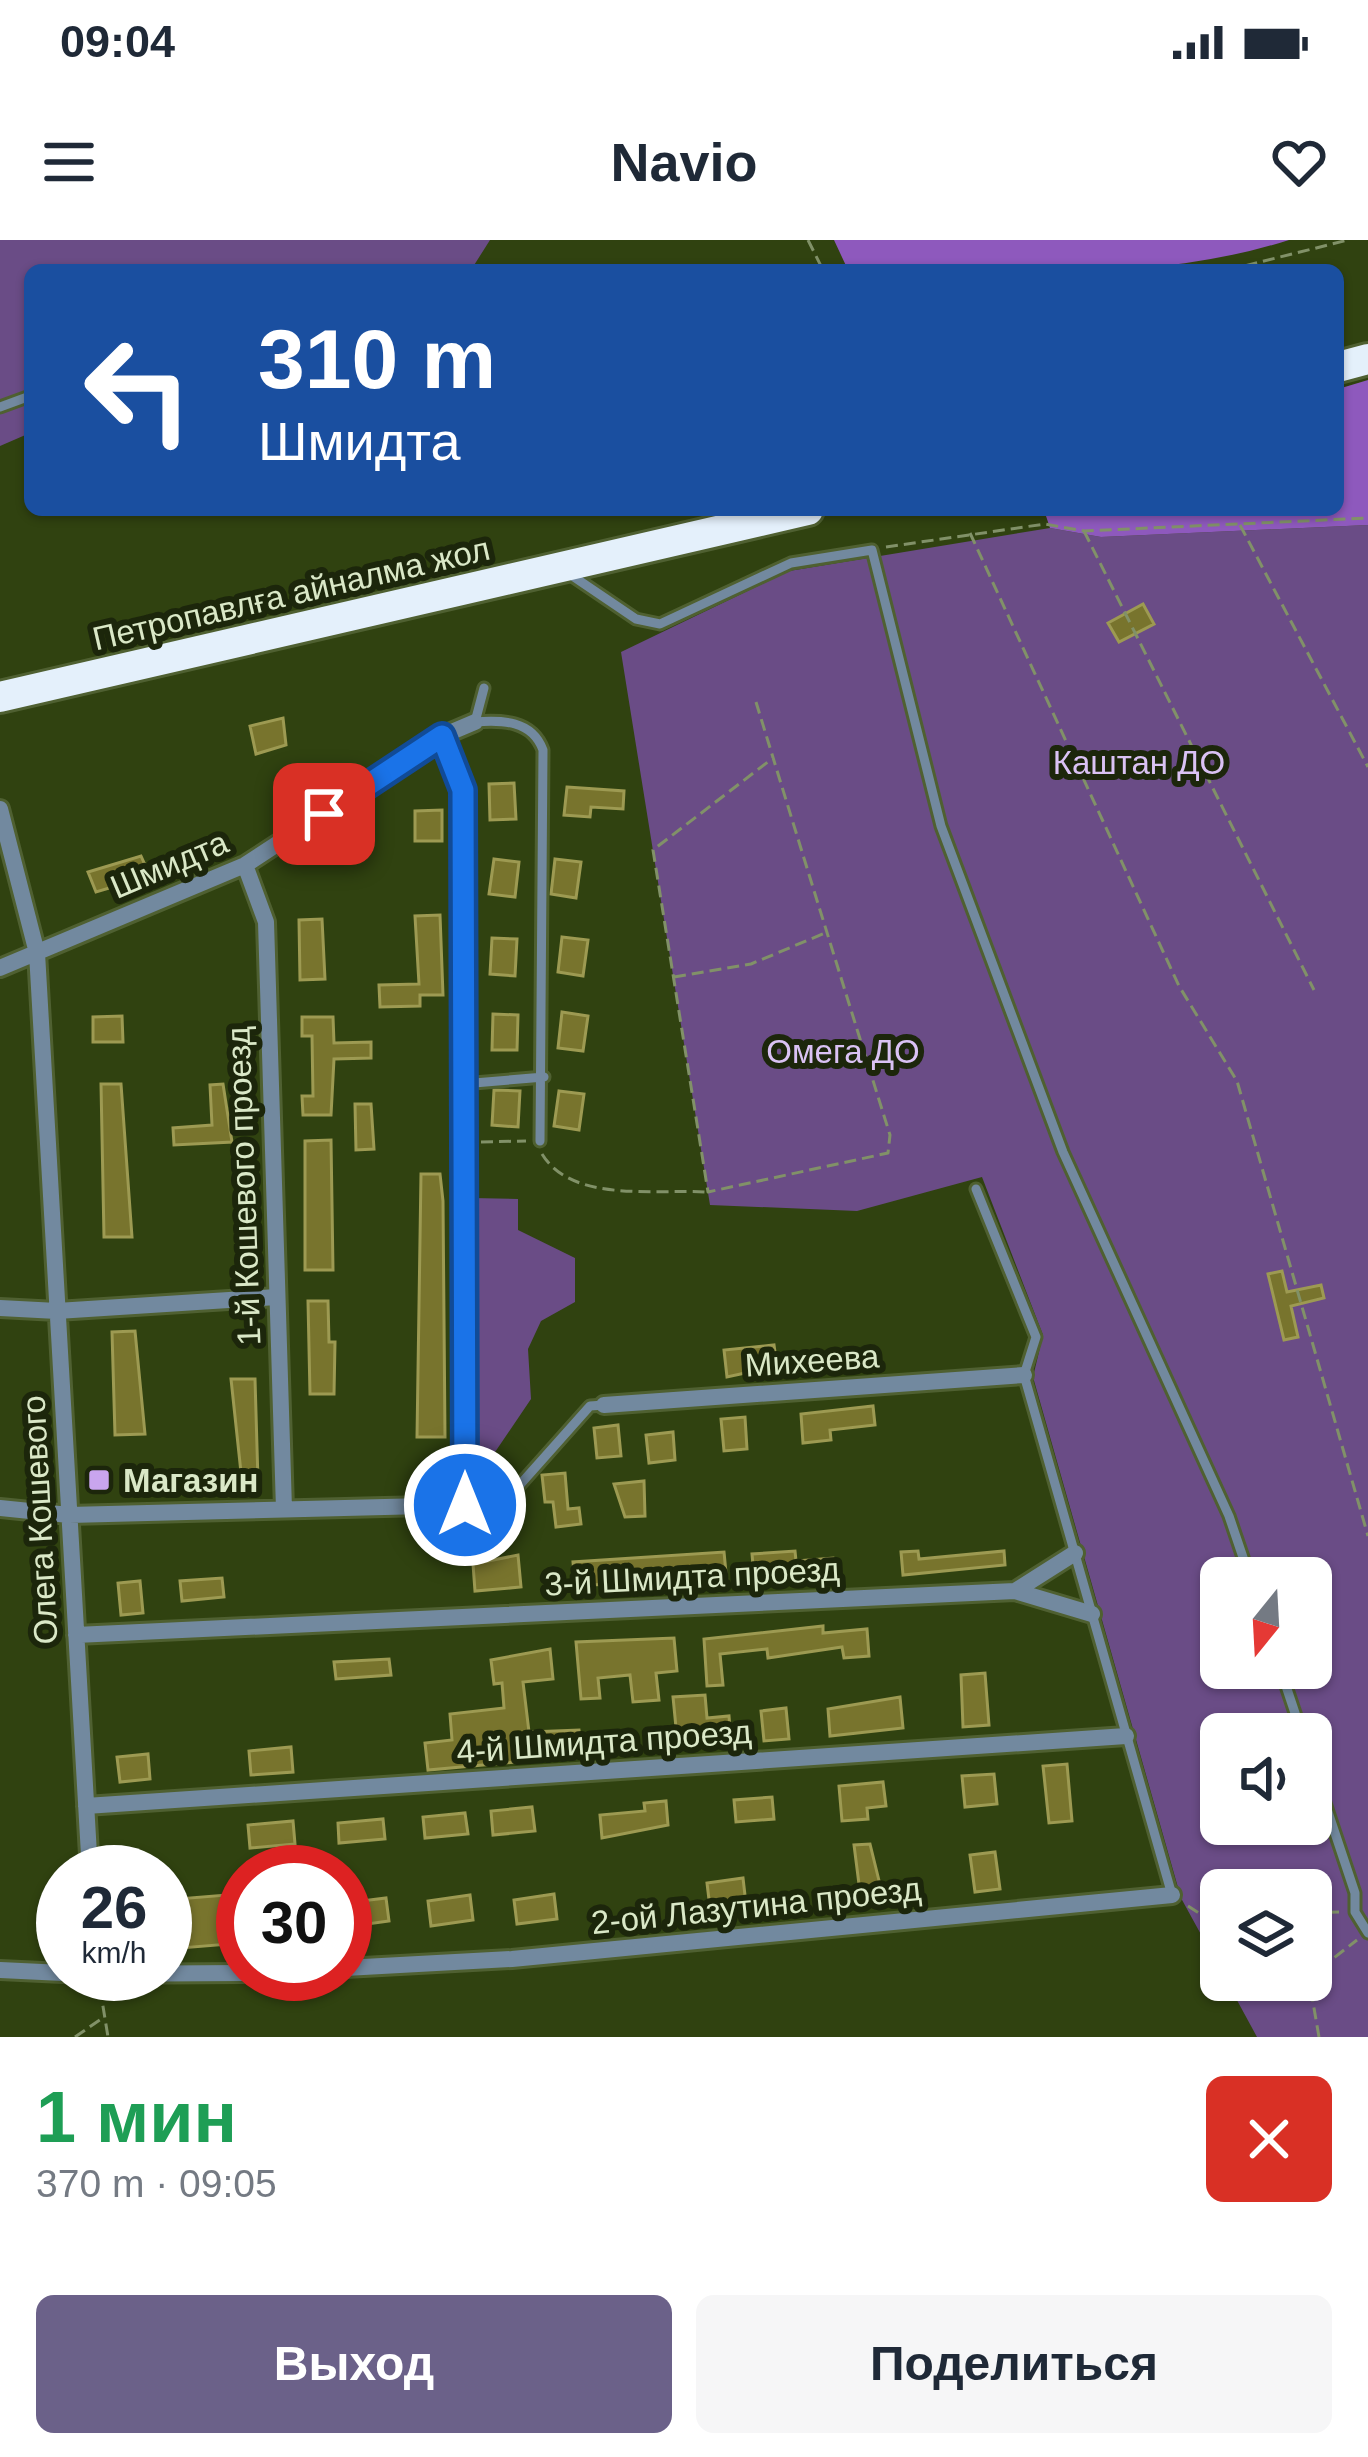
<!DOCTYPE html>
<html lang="ru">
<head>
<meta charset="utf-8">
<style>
	:root { --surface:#fff; --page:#f6f6f7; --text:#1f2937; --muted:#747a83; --accent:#6b6189 }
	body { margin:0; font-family:Arial,sans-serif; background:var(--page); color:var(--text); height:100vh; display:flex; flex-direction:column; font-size:45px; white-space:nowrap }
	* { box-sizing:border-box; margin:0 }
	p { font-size:39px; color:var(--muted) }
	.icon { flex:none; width:66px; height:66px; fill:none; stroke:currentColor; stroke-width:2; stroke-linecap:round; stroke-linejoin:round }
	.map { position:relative; height:1797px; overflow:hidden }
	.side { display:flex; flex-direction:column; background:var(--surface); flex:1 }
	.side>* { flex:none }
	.top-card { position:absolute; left:24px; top:24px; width:1320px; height:252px; border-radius:18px; box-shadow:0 3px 9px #0004; background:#1a4fa0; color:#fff; overflow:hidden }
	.needle { width:78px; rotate:198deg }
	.buttons { position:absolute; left:1200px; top:1317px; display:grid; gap:24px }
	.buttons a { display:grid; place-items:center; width:132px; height:132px; border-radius:18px; background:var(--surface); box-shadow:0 3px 9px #0004; font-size:60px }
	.speed { position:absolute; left:36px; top:1605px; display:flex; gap:24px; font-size:60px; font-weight:700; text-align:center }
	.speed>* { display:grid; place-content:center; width:156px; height:156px; border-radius:50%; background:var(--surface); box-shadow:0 3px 9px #0004; line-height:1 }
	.speed small { font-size:30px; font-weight:400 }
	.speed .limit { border:18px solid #d22; background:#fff; color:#111 }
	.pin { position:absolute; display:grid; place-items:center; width:102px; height:102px; color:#fff; margin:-51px; border-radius:24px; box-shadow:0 6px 18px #0006 }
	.me { position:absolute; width:132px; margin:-66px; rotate:0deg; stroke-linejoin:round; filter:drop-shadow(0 0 9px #0008) }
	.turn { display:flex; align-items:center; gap:42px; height:252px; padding:0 36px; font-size:54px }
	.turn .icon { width:156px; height:156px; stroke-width:2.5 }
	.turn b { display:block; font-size:84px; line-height:102px }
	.round { display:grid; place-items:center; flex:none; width:126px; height:126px; border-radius:18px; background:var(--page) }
	.summary { display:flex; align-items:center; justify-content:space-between; height:204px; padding:0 36px }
	h1 { font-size:72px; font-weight:700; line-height:90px; color:#1e9e55 }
	.cta { display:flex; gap:24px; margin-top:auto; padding:24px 36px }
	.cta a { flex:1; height:138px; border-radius:18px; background:var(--accent); color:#fff; font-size:48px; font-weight:700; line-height:138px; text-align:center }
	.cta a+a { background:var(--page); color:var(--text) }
	.status { display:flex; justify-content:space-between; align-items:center; height:84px; padding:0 60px; background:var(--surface); direction:ltr }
	.status svg { height:33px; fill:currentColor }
	header { display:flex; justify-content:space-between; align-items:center; height:156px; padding:0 36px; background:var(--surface); font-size:54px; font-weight:700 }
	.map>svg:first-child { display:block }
	.green { fill:#6a4c86; fill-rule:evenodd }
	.forest { fill:#8e59bd }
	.building { fill:#78742d; stroke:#9d9a52; stroke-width:3 }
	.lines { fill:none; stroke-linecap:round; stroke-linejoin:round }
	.lane-casing { stroke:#4f6031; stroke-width:15 }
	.street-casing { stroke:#4f6031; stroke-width:22 }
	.highway-casing { stroke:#4f6031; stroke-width:36 }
	.path { stroke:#819168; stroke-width:3; stroke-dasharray:12 6; stroke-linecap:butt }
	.lane { stroke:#72899f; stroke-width:9 }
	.street { stroke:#72899f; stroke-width:16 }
	.highway { stroke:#e4f0fb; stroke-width:30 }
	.route-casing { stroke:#114b97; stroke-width:30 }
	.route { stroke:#1a73e8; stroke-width:21 }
	.poi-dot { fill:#c9a5ee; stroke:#1c260b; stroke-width:4.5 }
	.labels { text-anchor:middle; stroke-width:12; stroke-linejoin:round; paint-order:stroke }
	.street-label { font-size:33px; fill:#dae8c7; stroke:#1c260b }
	.park-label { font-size:33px; fill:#dac2f4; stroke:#1c260b }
	.poi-label { font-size:33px; font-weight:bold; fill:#dae8c7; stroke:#1c260b; text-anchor:start }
</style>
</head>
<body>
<div class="status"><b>09:04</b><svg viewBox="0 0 49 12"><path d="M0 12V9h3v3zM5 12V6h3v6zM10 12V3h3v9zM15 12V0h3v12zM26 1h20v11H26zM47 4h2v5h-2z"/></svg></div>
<header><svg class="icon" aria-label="menu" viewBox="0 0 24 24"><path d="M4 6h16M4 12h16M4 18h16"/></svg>Navio<svg class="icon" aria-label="heart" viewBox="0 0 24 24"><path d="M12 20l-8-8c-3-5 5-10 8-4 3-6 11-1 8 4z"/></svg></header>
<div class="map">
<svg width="1368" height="1797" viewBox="0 0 1368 1797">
	<rect width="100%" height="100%" fill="#304210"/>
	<!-- green -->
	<path class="green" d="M 0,0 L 490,0 L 471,30 L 30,30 L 30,193 L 0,206 Z
		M 1368,285 L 1368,1797 L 1257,1797 L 1226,1740 L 1311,1740 L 1311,1650 L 1221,1650 L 1221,1731 L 1181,1658 L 1033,1137 L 1043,1095 L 982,937 L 857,971 L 710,965 L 621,412 L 789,331 L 1050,288 L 1101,297 ZM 1221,1338 L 1311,1338 L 1311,1428 L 1221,1428 ZM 1221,1494 L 1311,1494 L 1311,1584 L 1221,1584 Z
		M 471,958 L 518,959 L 518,990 L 575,1018 L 575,1062 L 541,1081 L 528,1109 L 531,1159 L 472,1246 Z"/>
	<!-- forest -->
	<path class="forest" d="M 834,0 L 1289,0 C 1148,45 995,30 848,30 Z
		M 1368,140 L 1368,285 L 1101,297 L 1050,288 L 1044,270 L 1338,270 L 1338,149 Z"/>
	<!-- building -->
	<path class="building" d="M 1143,364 L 1154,384 L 1119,402 L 1108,383 Z
		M 283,478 L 286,505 L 256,514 L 250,486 Z
		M 514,543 L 516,579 L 490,580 L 489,544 Z
		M 567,547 L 624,551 L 623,569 L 591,567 L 590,577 L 564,575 Z
		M 442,570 L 442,601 L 415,601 L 415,571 Z
		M 141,616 L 150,636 L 96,652 L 88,632 Z
		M 494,619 L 519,622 L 515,657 L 489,654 Z
		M 555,619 L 581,622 L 576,658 L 551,654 Z
		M 440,675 L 443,755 L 420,755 L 420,766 L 380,767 L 379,745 L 419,744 L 415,676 Z
		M 322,679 L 325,739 L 300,740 L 299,680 Z
		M 562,697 L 588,700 L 583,736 L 558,732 Z
		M 492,698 L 517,699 L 515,736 L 490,734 Z
		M 562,772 L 588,776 L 583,811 L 558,808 Z
		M 493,774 L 518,775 L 517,810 L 492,810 Z
		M 122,776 L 123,802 L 93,802 L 93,777 Z
		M 302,777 L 333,777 L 334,803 L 371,802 L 371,818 L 334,819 L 331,875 L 303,875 L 302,856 L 313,856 L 312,796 L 302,796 Z
		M 101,844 L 121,844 L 132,997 L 104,997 Z
		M 223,844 L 232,902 L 174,905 L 173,888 L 212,885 L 210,845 Z
		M 494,850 L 520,851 L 518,887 L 492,885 Z
		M 559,851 L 584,854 L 579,890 L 554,886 Z
		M 355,864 L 371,864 L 374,909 L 356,910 Z
		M 331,900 L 333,1030 L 305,1030 L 305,901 Z
		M 421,934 L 440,934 L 443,961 L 445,1197 L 417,1197 Z
		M 1282,1031 L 1287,1052 L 1321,1045 L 1324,1058 L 1291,1066 L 1298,1097 L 1284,1100 L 1268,1034 Z
		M 308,1061 L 328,1061 L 329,1102 L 335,1102 L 334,1154 L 310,1154 Z
		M 135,1091 L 145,1194 L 115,1195 L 112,1092 Z
		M 774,1105 L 777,1126 L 727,1137 L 724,1110 Z
		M 231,1139 L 255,1139 L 258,1241 L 242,1242 Z
		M 873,1166 L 875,1185 L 830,1190 L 831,1200 L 803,1203 L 801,1174 Z
		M 745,1177 L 747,1209 L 724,1211 L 721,1179 Z
		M 618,1185 L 621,1216 L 597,1218 L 594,1188 Z
		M 673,1192 L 675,1220 L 649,1223 L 646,1195 Z
		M 565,1233 L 568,1269 L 579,1268 L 581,1284 L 556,1287 L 553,1262 L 545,1262 L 542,1235 Z
		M 644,1241 L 645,1276 L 625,1277 L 614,1244 Z
		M 795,1311 L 796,1321 L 833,1318 L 836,1340 L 819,1342 L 818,1334 L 754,1337 L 752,1314 Z
		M 918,1311 L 919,1319 L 1004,1311 L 1005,1325 L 903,1335 L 901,1312 Z
		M 724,1312 L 727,1343 L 575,1345 L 573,1322 Z
		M 518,1315 L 521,1347 L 475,1351 L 473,1324 Z
		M 222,1338 L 224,1357 L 182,1361 L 180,1341 Z
		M 140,1341 L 143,1373 L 121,1375 L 118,1343 Z
		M 823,1386 L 823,1393 L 867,1389 L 869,1416 L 844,1418 L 842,1407 L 768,1418 L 767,1409 L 720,1414 L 723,1445 L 707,1446 L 704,1399 Z
		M 674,1398 L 677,1431 L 656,1433 L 659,1460 L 633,1462 L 630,1435 L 598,1438 L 600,1458 L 581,1459 L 576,1402 Z
		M 550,1409 L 553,1439 L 523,1442 L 529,1492 L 579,1490 L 582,1516 L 428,1530 L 425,1503 L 452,1500 L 450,1474 L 504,1468 L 502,1443 L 494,1444 L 491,1420 Z
		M 389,1419 L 391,1435 L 336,1439 L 334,1422 Z
		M 985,1433 L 989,1485 L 963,1487 L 961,1435 Z
		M 705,1455 L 707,1478 L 729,1476 L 731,1502 L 678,1508 L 673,1457 Z
		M 900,1457 L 903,1488 L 830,1496 L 828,1469 Z
		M 786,1468 L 789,1499 L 764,1501 L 761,1471 Z
		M 291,1507 L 293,1532 L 251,1535 L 249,1511 Z
		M 148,1514 L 150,1539 L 120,1542 L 117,1517 Z
		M 1067,1524 L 1072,1581 L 1049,1583 L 1043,1526 Z
		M 994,1534 L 997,1564 L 965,1567 L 962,1536 Z
		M 883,1542 L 886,1566 L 867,1568 L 868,1579 L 842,1581 L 839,1546 Z
		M 772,1557 L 774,1579 L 736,1582 L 734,1560 Z
		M 666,1561 L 668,1585 L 602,1598 L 600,1575 L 645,1571 L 644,1563 Z
		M 532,1567 L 535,1591 L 493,1595 L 491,1571 Z
		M 465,1573 L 468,1594 L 425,1598 L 423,1577 Z
		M 383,1579 L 385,1599 L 339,1603 L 338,1583 Z
		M 293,1581 L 295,1604 L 250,1608 L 248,1585 Z
		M 870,1604 L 883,1657 L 861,1660 L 854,1605 Z
		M 995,1612 L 1000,1649 L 975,1652 L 970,1615 Z
		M 743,1638 L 746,1664 L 710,1668 L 707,1643 Z
		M 554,1654 L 557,1679 L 517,1684 L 514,1660 Z
		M 226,1655 L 230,1704 L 181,1708 L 177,1659 Z
		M 470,1655 L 473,1680 L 431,1686 L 428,1661 Z
		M 386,1658 L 389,1681 L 345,1687 L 345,1663 Z"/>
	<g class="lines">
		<defs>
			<path id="lane" d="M 0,167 L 30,156
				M 571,335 L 636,379 L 660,384 L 791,323 L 872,310 L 941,586 L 1063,912 L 1229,1276 L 1250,1338
				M 484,448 L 475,482 C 502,480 532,480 543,510 L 540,901
				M 462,844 L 544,837
				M 976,949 L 1036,1097 L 1024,1135 L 1172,1655
				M 465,1265 L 501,1266 L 590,1166 L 604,1165
				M 1280,1428 L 1302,1494
				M 1311,1521 L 1355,1653 L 1355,1672 L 1368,1693"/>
			<path id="street" d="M 0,569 L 37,713 L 90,1632
				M 245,625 L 266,682 L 284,1269
				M 0,728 L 245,625 L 442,496 L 475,482
				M 0,1068 L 57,1071 L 276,1057
				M 604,1165 L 1024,1135
				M 0,1268 L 69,1275 L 465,1265 L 463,550 L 442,496
				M 1015,1351 L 1075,1313
				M 76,1395 L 1015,1351 L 1092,1374
				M 86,1566 L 1126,1496
				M 345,1728 L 512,1719 L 1172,1655
				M 0,1730 L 63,1733
				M 82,1734 L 243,1733"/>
			<path id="highway" d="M 1338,127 L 1368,119
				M 0,457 L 808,270"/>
		</defs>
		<!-- lane casing -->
		<use href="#lane" class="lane-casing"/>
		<!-- street casing -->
		<use href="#street" class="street-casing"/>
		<!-- highway casing -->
		<use href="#highway" class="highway-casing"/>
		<!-- path -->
		<path class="path" d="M 808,0 L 823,30
			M 1228,30 L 1348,0
			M 1240,285 L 1368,527
			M 1084,291 L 1314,750
			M 970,293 L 1179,746 L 1237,841 L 1368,1296
			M 886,307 L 1045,284 L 1084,291 L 1368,278
			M 756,462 C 800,606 845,751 890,895 L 888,913 L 708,952 L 653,610 L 773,518
			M 674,737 L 751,724 L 825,693
			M 481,902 L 526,901
			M 542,914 C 572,963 654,949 705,952
			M 1188,1666 L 1205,1677 L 1221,1676
			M 1311,1673 L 1339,1672
			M 100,1748 L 108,1797
			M 75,1797 L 104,1777
			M 1319,1797 L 1310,1745 L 1326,1724 L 1357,1700"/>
		<!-- lane -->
		<use href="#lane" class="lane"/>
		<!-- street -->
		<use href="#street" class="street"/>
		<!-- highway -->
		<use href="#highway" class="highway"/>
	</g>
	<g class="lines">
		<defs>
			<path id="route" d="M 324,574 L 442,496 L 463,550 L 465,1265"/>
		</defs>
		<!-- route casing -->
		<use href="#route" class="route-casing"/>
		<!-- route -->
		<use href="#route" class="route"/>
	</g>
	<!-- markers -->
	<rect class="poi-dot" x="87" y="1228" width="24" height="24" rx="6"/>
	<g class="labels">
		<!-- street labels -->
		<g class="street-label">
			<text transform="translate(291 353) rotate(-13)" y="12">Петропавлға айналма жол</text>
			<text transform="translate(169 624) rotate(-23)" y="12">Шмидта</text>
			<text transform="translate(243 946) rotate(-92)" y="12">1-й Кошевого проезд</text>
			<text transform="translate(812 1120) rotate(-4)" y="12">Михеева</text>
			<text transform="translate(39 1280) rotate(-93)" y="12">Олега Кошевого</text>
			<text transform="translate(692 1336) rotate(-3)" y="12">3-й Шмидта проезд</text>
			<text transform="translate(604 1501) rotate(-4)" y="12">4-й Шмидта проезд</text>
			<text transform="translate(756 1665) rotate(-6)" y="12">2-ой Лазутина проезд</text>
		</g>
		<!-- park labels -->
		<g class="park-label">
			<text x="1139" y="534">Каштан ДО</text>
			<text x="843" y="823">Омега ДО</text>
		</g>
		<!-- poi labels -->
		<g class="poi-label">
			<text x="123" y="1252">Магазин</text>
		</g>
	</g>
</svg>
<div class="buttons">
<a><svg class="needle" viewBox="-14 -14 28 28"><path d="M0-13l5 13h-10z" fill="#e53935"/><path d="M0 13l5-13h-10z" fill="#747a83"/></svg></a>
<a><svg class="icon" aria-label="sound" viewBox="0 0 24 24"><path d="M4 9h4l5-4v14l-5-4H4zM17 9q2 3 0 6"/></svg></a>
<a><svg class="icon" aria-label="layers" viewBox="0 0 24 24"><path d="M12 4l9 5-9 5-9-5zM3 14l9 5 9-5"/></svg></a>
</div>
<div class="speed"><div>26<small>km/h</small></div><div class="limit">30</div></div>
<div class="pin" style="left:324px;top:574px;background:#d93025"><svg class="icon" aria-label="arrive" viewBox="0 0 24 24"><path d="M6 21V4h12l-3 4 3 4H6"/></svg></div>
<svg class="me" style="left:465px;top:1265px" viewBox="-20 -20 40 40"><circle r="17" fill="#1a73e8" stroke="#fff" stroke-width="3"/><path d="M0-11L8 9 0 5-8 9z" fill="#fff"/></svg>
<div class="top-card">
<div class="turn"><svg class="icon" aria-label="left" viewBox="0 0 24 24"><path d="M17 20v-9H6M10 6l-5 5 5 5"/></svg><div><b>310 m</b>Шмидта</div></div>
</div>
</div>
<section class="side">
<div class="summary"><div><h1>1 мин</h1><p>370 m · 09:05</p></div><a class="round" style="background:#d93025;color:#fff"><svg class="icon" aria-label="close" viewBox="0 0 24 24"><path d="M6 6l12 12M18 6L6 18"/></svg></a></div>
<div class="cta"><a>Выход</a><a>Поделиться</a></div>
</section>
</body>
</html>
